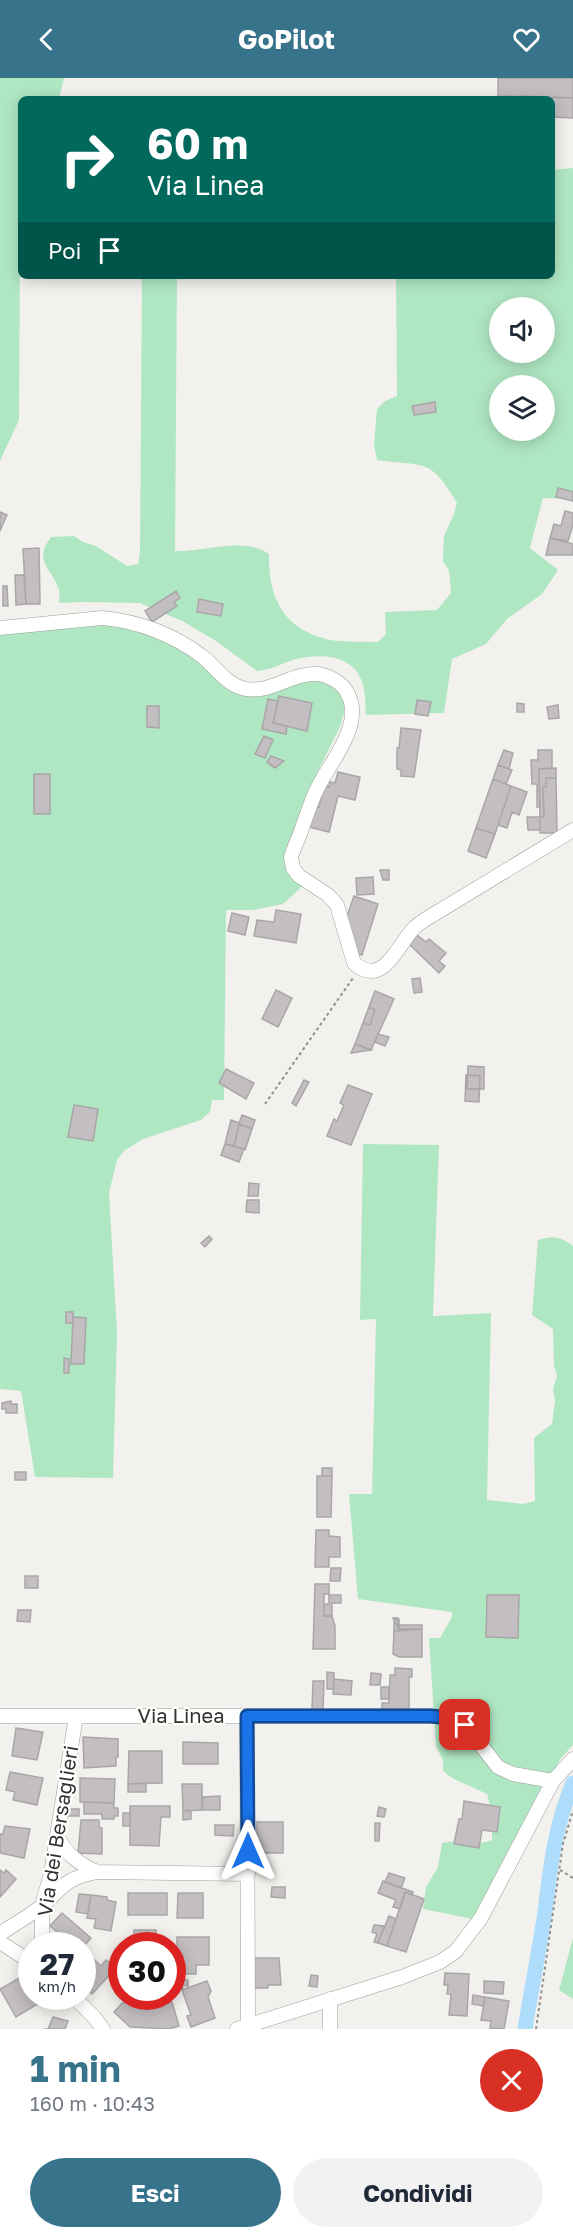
<!DOCTYPE html>
<html lang="it">
<head>
<meta charset="utf-8">
<style>
	:root { --surface:#fff; --page:#f2f2f3; --text:#1f2937; --muted:#747a83; --accent:#37748b }
	body { margin:0; font-family:"Golos Text",sans-serif; background:var(--page); color:var(--text); height:100vh; display:flex; flex-direction:column; font-size:22px; white-space:nowrap }
	* { box-sizing:border-box; margin:0 }
	p { font-size:20px; color:var(--muted) }
	.icon { flex:none; width:33px; height:33px; fill:none; stroke:currentColor; stroke-width:2; stroke-linecap:round; stroke-linejoin:round }
	.map { position:relative; height:1951px; overflow:hidden }
	.panel { display:flex; flex-direction:column; background:var(--surface); flex:1 }
	.panel>* { flex:none }
	.top-card { position:absolute; left:18px; top:18px; width:537px; height:183px; border-radius:9px; box-shadow:0 3px 15px #0003; background:#00695c; color:#fff; overflow:hidden }
	.fabs { position:absolute; left:489px; top:219px; display:grid; gap:12px }
	.fabs a { display:grid; place-items:center; width:66px; height:66px; border-radius:50%; background:var(--surface); box-shadow:0 3px 15px #0003; font-size:30px }
	.speed { position:absolute; left:18px; top:1854px; display:flex; gap:12px; font-size:30px; font-weight:700; text-align:center }
	.speed>* { display:grid; place-content:center; width:78px; height:78px; border-radius:50%; background:var(--surface); box-shadow:0 3px 15px #0003; line-height:1 }
	.speed small { font-size:15px; font-weight:400 }
	.speed .limit { border:9px solid #d22; background:#fff; color:#111 }
	.pin { position:absolute; display:grid; place-items:center; width:51px; height:51px; color:#fff; margin:-26px; border-radius:12px; box-shadow:0 3px 9px #0006 }
	.me { position:absolute; width:66px; margin:-33px; rotate:0deg; stroke-linejoin:round; filter:drop-shadow(0 0 4px #0008) }
	.turn { display:flex; align-items:center; gap:21px; height:126px; padding:0 30px; font-size:27px }
	.turn .icon { width:78px; height:78px; stroke-width:2.5 }
	.turn b { display:block; font-size:42px; line-height:51px }
	.then { display:flex; align-items:center; height:57px; padding:0 30px; background:#0003; gap:12px; font-size:22px }
	.round { display:grid; place-items:center; flex:none; width:63px; height:63px; border-radius:32px; background:var(--page) }
	.headline { display:flex; align-items:center; justify-content:space-between; height:102px; padding:0 30px }
	h1 { font-size:36px; font-weight:700; line-height:45px; color:var(--accent) }
	.action { display:flex; gap:12px; margin-top:auto; padding:12px 30px }
	.action a { flex:1; height:69px; border-radius:36px; background:var(--accent); color:#fff; font-size:24px; font-weight:700; line-height:69px; text-align:center }
	.action a+a { background:var(--page); color:var(--text) }
	header { display:flex; justify-content:space-between; align-items:center; height:78px; padding:0 30px; background:var(--accent); color:#fff; font-size:27px; font-weight:700 }
	.map>svg:first-child { display:block }
	.green { fill:#b0e7c3; fill-rule:evenodd }
	.lines { fill:none; stroke-linecap:round; stroke-linejoin:round }
	.canal { stroke:#aeddfc; stroke-width:15 }
	.building { fill:#c2bec1; stroke:#a9a6a8; stroke-width:1.5 }
	.street-casing { stroke:#9d9c98; stroke-width:15 }
	.path { stroke:#8f8e8b; stroke-width:2; stroke-dasharray:3 3; stroke-linecap:butt }
	.street { stroke:#fff; stroke-width:14 }
	.route-casing { stroke:#114b97; stroke-width:15 }
	.route { stroke:#1a73e8; stroke-width:10 }
	.labels { text-anchor:middle; stroke-width:4.5; stroke-linejoin:round; paint-order:stroke }
	.street-label { font-size:20px; fill:#31312f; stroke:#fffffe }
</style>
</head>
<body>
<header><svg class="icon" aria-label="back" viewBox="0 0 24 24"><path d="M15 5l-7 7 7 7"/></svg>GoPilot<svg class="icon" aria-label="heart" viewBox="0 0 24 24"><path d="M12 20l-8-8c-3-5 5-10 8-4 3-6 11-1 8 4z"/></svg></header>
<div class="map">
<svg width="573" height="1951" viewBox="0 0 573 1951">
	<rect width="100%" height="100%" fill="#f3f1ed"/>
	<!-- green -->
	<path class="green" d="M 0,0 L 64,0 L 59,21 L 21,21 L 19,342 L 0,383 Z
		M 573,90 L 573,421 L 543,420 L 530,470 L 558,492 L 542,516 L 507,541 L 486,566 L 452,581 L 444,635 L 366,637 C 365,626 366,615 362,604 C 353,575 317,575 293,582 C 281,586 270,592 257,593 L 216,563 L 182,543 L 140,525 L 82,524 L 59,525 C 59,521 60,515 59,511 C 51,490 33,483 51,459 L 74,458 L 83,464 L 96,468 L 127,488 L 138,486 L 140,475 L 142,198 L 177,198 L 175,473 C 205,474 244,458 269,476 C 268,519 283,550 326,561 C 342,565 361,563 378,564 L 386,556 L 385,534 L 437,532 L 451,515 L 449,493 L 443,483 L 444,458 L 454,436 L 457,425 C 430,378 423,389 377,382 L 374,367 L 377,331 L 385,323 L 397,318 L 396,198 L 552,198 L 552,92 ZM 500,230 L 544,230 L 544,274 L 500,274 ZM 500,308 L 544,308 L 544,352 L 500,352 Z
		M 83,545 L 135,546 L 148,551 L 239,608 L 326,599 L 344,618 L 344,635 L 340,649 L 316,697 L 293,756 L 290,773 L 307,804 L 283,826 L 253,832 L 226,832 L 224,1022 L 212,1022 L 210,1034 L 201,1042 L 143,1061 L 124,1073 L 117,1082 L 109,1115 L 117,1255 L 113,1400 L 35,1399 L 21,1313 L 0,1311 L 0,552 Z
		M 363,1066 L 439,1067 L 433,1238 L 491,1235 L 487,1422 L 523,1426 L 535,1423 L 534,1360 L 552,1346 L 555,1322 L 553,1311 L 557,1298 L 554,1287 L 553,1251 L 532,1237 L 538,1162 C 553,1157 561,1159 573,1168 L 573,1667 L 561,1680 L 497,1800 L 473,1841 L 423,1831 L 426,1809 L 438,1789 L 442,1765 C 460,1761 474,1769 492,1762 L 492,1738 L 487,1716 L 452,1700 L 443,1693 L 443,1682 L 436,1668 L 429,1560 L 440,1560 L 452,1539 L 452,1534 L 358,1521 L 349,1416 L 372,1416 L 376,1241 L 360,1242 Z
		M 573,1860 L 573,1921 L 559,1912 Z"/>
	<g class="lines">
		<!-- canal -->
		<path class="canal" d="M 525,1951 C 531,1914 538,1878 544,1841 C 550,1793 554,1750 573,1705"/>
	</g>
	<!-- building -->
	<path class="building" d="M 498,0 L 573,0 L 573,20 L 498,18 Z
		M 520,18 L 573,20 L 573,40 L 552,39 L 552,21 L 520,21 Z
		M 435,324 L 436,334 L 414,337 L 412,328 Z
		M 558,410 L 573,414 L 573,423 L 556,419 Z
		M 565,433 L 573,435 L 573,447 L 568,463 L 550,460 L 554,446 L 561,448 Z
		M 0,434 L 7,437 L 0,453 Z
		M 550,460 L 573,466 L 573,477 L 546,477 Z
		M 39,470 L 40,526 L 26,526 L 23,471 Z
		M 15,497 L 24,497 L 26,526 L 16,527 Z
		M 3,508 L 7,508 L 8,528 L 3,528 Z
		M 176,513 L 180,520 L 174,524 L 177,528 L 152,544 L 145,533 Z
		M 199,521 L 223,526 L 221,538 L 197,534 Z
		M 279,618 L 312,625 L 307,653 L 273,645 Z
		M 268,621 L 278,623 L 273,645 L 287,648 L 286,656 L 262,651 Z
		M 417,622 L 431,624 L 428,638 L 415,636 Z
		M 517,625 L 524,626 L 524,634 L 517,634 Z
		M 558,627 L 559,640 L 549,641 L 547,629 Z
		M 147,628 L 159,628 L 159,650 L 147,649 Z
		M 401,650 L 421,652 L 414,699 L 401,698 L 401,692 L 397,691 L 397,670 L 399,670 Z
		M 264,658 L 273,662 L 265,680 L 255,676 Z
		M 504,672 L 513,675 L 509,691 L 498,687 Z
		M 538,672 L 552,672 L 552,690 L 539,691 L 540,729 L 537,729 L 537,706 L 532,706 L 531,682 L 538,682 Z
		M 271,678 L 284,683 L 275,690 L 267,684 Z
		M 498,687 L 512,692 L 506,706 L 493,701 Z
		M 556,690 L 556,700 L 546,700 L 546,709 L 543,709 L 544,739 L 540,739 L 539,691 Z
		M 338,694 L 360,699 L 355,722 L 338,718 L 329,754 L 309,749 L 314,728 L 319,729 L 324,707 L 329,709 L 330,704 L 335,705 Z
		M 34,696 L 50,696 L 50,736 L 34,736 Z
		M 546,700 L 556,700 L 557,755 L 540,755 L 540,739 L 544,739 L 543,709 L 546,709 Z
		M 493,701 L 511,708 L 495,756 L 476,750 Z
		M 511,708 L 527,714 L 519,737 L 512,734 L 507,750 L 498,747 Z
		M 527,739 L 540,739 L 540,752 L 528,752 Z
		M 476,750 L 495,756 L 486,780 L 468,773 Z
		M 380,792 L 389,792 L 389,802 L 383,802 Z
		M 373,799 L 374,816 L 357,817 L 356,800 Z
		M 354,818 L 378,826 L 362,877 L 352,874 L 345,844 Z
		M 276,832 L 301,836 L 296,865 L 254,858 L 257,842 L 274,844 Z
		M 232,835 L 249,839 L 245,857 L 228,853 Z
		M 417,857 L 426,864 L 429,861 L 446,875 L 439,883 L 445,888 L 439,895 L 409,866 Z
		M 420,900 L 422,914 L 414,915 L 412,901 Z
		M 276,912 L 292,920 L 278,949 L 262,941 Z
		M 375,913 L 394,921 L 371,972 L 355,966 L 363,945 L 370,947 L 375,932 L 369,929 Z
		M 369,929 L 375,932 L 370,947 L 363,945 Z
		M 378,956 L 389,959 L 385,968 L 375,964 Z
		M 355,966 L 371,972 L 351,975 Z
		M 468,988 L 484,989 L 484,1011 L 467,1011 Z
		M 226,991 L 254,1005 L 246,1021 L 219,1005 Z
		M 466,997 L 480,998 L 479,1024 L 465,1023 Z
		M 304,1002 L 309,1004 L 296,1028 L 292,1025 Z
		M 348,1007 L 372,1016 L 351,1067 L 327,1058 L 334,1041 L 337,1043 L 344,1027 L 340,1025 Z
		M 74,1027 L 98,1031 L 93,1063 L 68,1059 Z
		M 242,1037 L 255,1042 L 252,1051 L 239,1046 L 234,1068 L 225,1066 L 231,1042 L 239,1045 Z
		M 239,1046 L 252,1051 L 245,1072 L 234,1068 Z
		M 225,1066 L 244,1071 L 239,1084 L 221,1077 Z
		M 249,1105 L 259,1106 L 258,1118 L 248,1118 Z
		M 247,1122 L 259,1122 L 259,1135 L 246,1134 Z
		M 209,1158 L 212,1161 L 205,1169 L 201,1165 Z
		M 66,1234 L 73,1234 L 73,1245 L 66,1245 Z
		M 73,1239 L 86,1240 L 84,1286 L 71,1286 Z
		M 64,1280 L 69,1281 L 69,1295 L 64,1295 Z
		M 11,1323 L 11,1326 L 17,1326 L 17,1335 L 6,1335 L 6,1331 L 2,1331 L 2,1325 Z
		M 322,1390 L 332,1390 L 332,1398 L 322,1398 Z
		M 15,1394 L 26,1394 L 26,1402 L 15,1402 Z
		M 317,1398 L 332,1398 L 331,1439 L 317,1439 Z
		M 316,1452 L 329,1452 L 329,1458 L 340,1459 L 340,1479 L 329,1479 L 329,1489 L 315,1489 Z
		M 331,1490 L 341,1490 L 340,1503 L 330,1503 Z
		M 25,1498 L 38,1498 L 38,1510 L 25,1510 Z
		M 315,1506 L 329,1506 L 329,1516 L 324,1516 L 324,1538 L 332,1538 L 335,1548 L 335,1571 L 313,1571 Z
		M 329,1517 L 341,1517 L 341,1525 L 332,1525 L 332,1538 L 324,1538 L 324,1526 L 329,1526 Z
		M 487,1517 L 519,1517 L 518,1560 L 486,1559 Z
		M 18,1532 L 31,1532 L 30,1544 L 17,1543 Z
		M 393,1540 L 398,1540 L 398,1547 L 422,1547 L 422,1551 L 399,1551 Z
		M 394,1541 L 399,1541 L 399,1553 L 394,1553 Z
		M 422,1551 L 422,1579 L 399,1579 L 393,1576 L 394,1553 Z
		M 395,1590 L 412,1591 L 412,1599 L 409,1599 L 409,1636 L 382,1635 L 382,1625 L 389,1625 L 390,1597 L 395,1597 Z
		M 327,1594 L 334,1595 L 334,1611 L 327,1611 Z
		M 371,1595 L 381,1596 L 380,1607 L 370,1607 Z
		M 334,1601 L 352,1603 L 351,1617 L 333,1616 Z
		M 313,1603 L 324,1603 L 323,1632 L 312,1632 Z
		M 381,1609 L 389,1609 L 389,1621 L 381,1621 Z
		M 16,1650 L 43,1654 L 37,1682 L 12,1678 Z
		M 83,1659 L 118,1661 L 118,1679 L 116,1679 L 116,1688 L 84,1690 Z
		M 183,1664 L 218,1665 L 218,1686 L 183,1686 Z
		M 129,1673 L 162,1673 L 162,1705 L 128,1706 Z
		M 10,1694 L 43,1700 L 37,1727 L 13,1722 L 15,1714 L 6,1712 Z
		M 80,1700 L 115,1701 L 114,1725 L 80,1724 Z
		M 146,1705 L 146,1714 L 128,1714 L 128,1706 Z
		M 182,1706 L 202,1706 L 202,1732 L 183,1733 Z
		M 220,1718 L 220,1732 L 202,1732 L 203,1719 Z
		M 464,1723 L 500,1729 L 497,1754 L 482,1752 L 479,1770 L 454,1766 L 459,1741 L 462,1741 Z
		M 84,1724 L 114,1725 L 114,1730 L 118,1730 L 118,1738 L 114,1738 L 114,1741 L 102,1741 L 102,1736 L 84,1736 Z
		M 130,1728 L 170,1728 L 170,1739 L 161,1739 L 159,1768 L 130,1767 Z
		M 379,1729 L 386,1731 L 384,1739 L 377,1738 Z
		M 69,1731 L 79,1731 L 79,1738 L 68,1738 Z
		M 183,1733 L 191,1733 L 191,1741 L 183,1742 Z
		M 123,1735 L 130,1735 L 130,1748 L 123,1748 Z
		M 81,1742 L 99,1742 L 99,1749 L 102,1750 L 102,1776 L 78,1775 Z
		M 257,1744 L 283,1744 L 283,1775 L 257,1775 Z
		M 375,1745 L 380,1745 L 379,1763 L 375,1763 Z
		M 215,1747 L 234,1747 L 233,1758 L 215,1757 Z
		M 5,1748 L 30,1751 L 24,1780 L 0,1775 L 0,1756 L 3,1756 Z
		M 0,1792 L 4,1795 L 6,1792 L 16,1801 L 0,1819 Z
		M 389,1795 L 405,1800 L 401,1810 L 385,1804 Z
		M 383,1803 L 413,1814 L 412,1817 L 405,1814 L 400,1831 L 393,1829 L 396,1822 L 378,1815 Z
		M 272,1809 L 285,1809 L 285,1820 L 271,1819 Z
		M 405,1814 L 424,1821 L 406,1874 L 387,1868 Z
		M 128,1815 L 167,1815 L 167,1837 L 128,1837 Z
		M 178,1815 L 203,1815 L 203,1840 L 177,1840 Z
		M 79,1816 L 91,1817 L 88,1836 L 76,1834 Z
		M 91,1817 L 107,1819 L 107,1822 L 116,1824 L 111,1853 L 94,1850 L 96,1841 L 87,1840 Z
		M 62,1835 L 91,1860 L 82,1870 L 82,1868 L 60,1868 L 52,1860 L 57,1854 L 50,1848 Z
		M 389,1838 L 396,1841 L 387,1868 L 378,1865 Z
		M 374,1847 L 384,1848 L 378,1865 L 374,1864 L 377,1856 L 372,1854 Z
		M 134,1852 L 156,1852 L 156,1868 L 133,1868 Z
		M 177,1859 L 209,1859 L 209,1887 L 196,1887 L 196,1896 L 185,1896 L 185,1888 L 177,1888 Z
		M 90,1878 L 101,1888 L 106,1882 L 116,1890 L 92,1916 L 82,1908 L 82,1886 Z
		M 252,1880 L 279,1880 L 281,1907 L 268,1907 L 268,1910 L 252,1910 Z
		M 445,1895 L 469,1896 L 467,1938 L 449,1937 L 451,1916 L 447,1916 L 448,1907 L 444,1907 Z
		M 311,1897 L 318,1898 L 317,1909 L 309,1908 Z
		M 21,1899 L 32,1918 L 34,1918 L 39,1925 L 16,1939 L 0,1911 Z
		M 173,1902 L 188,1902 L 188,1908 L 182,1907 L 183,1910 L 177,1912 Z
		M 207,1903 L 211,1913 L 208,1919 L 215,1940 L 191,1949 L 187,1938 L 191,1937 L 182,1912 Z
		M 484,1903 L 504,1904 L 503,1916 L 484,1915 Z
		M 473,1917 L 485,1919 L 483,1928 L 472,1926 Z
		M 129,1918 L 133,1918 L 143,1927 L 153,1930 L 172,1924 L 179,1948 L 169,1951 L 130,1949 L 114,1934 Z
		M 485,1919 L 509,1923 L 504,1951 L 490,1950 L 491,1943 L 481,1942 Z
		M 53,1939 L 68,1943 L 65,1951 L 44,1951 L 48,1951 Z"/>
	<g class="lines">
		<defs>
			<path id="street" d="M 0,550 L 102,540 C 138,543 175,557 203,579 C 215,589 227,606 242,610 C 268,618 291,594 318,596 C 327,597 339,603 345,611 C 368,644 330,683 317,711 C 311,723 307,737 302,750 C 299,760 294,769 291,779 L 293,790 L 299,798 L 328,817 L 337,827 L 354,885 C 383,911 398,866 414,850 C 417,847 422,844 426,841 L 573,752
				M 0,1638 L 431,1638 L 450,1640 L 465,1647 L 498,1689 L 513,1696 L 553,1703
				M 247,1638 L 248,1947
				M 57,1758 C 66,1776 79,1786 97,1794
				M 0,1856 C 14,1846 30,1838 43,1827 C 65,1807 66,1800 97,1794 L 248,1796
				M 0,1864 L 32,1885
				M 42,1868 L 42,1827 L 51,1796 L 76,1638
				M 73,1918 L 94,1939 L 103,1951
				M 330,1921 L 330,1951
				M 237,1951 L 402,1899 L 440,1884 L 456,1873 L 481,1840 L 553,1703 L 573,1681"/>
		</defs>
		<!-- street casing -->
		<use href="#street" class="street-casing"/>
		<!-- path -->
		<path class="path" d="M 265,1026 L 353,900
			M 560,1792 L 573,1800
			M 536,1951 L 563,1766 L 573,1732"/>
		<!-- street -->
		<use href="#street" class="street"/>
	</g>
	<g class="lines">
		<defs>
			<path id="route" d="M 248,1773 L 247,1638 L 431,1638 L 450,1640 L 465,1647"/>
		</defs>
		<!-- route casing -->
		<use href="#route" class="route-casing"/>
		<!-- route -->
		<use href="#route" class="route"/>
	</g>
	<g class="labels">
		<!-- street labels -->
		<g class="street-label">
			<text x="181" y="1645">Via Linea</text>
			<text transform="translate(58 1753) rotate(-81)" y="7">Via dei Bersaglieri</text>
		</g>
	</g>
</svg>
<div class="fabs">
<a><svg class="icon" aria-label="sound" viewBox="0 0 24 24"><path d="M4 9h4l5-4v14l-5-4H4zM17 9q2 3 0 6"/></svg></a>
<a><svg class="icon" aria-label="layers" viewBox="0 0 24 24"><path d="M12 4l9 5-9 5-9-5zM3 14l9 5 9-5"/></svg></a>
</div>
<div class="speed"><div>27<small>km/h</small></div><div class="limit">30</div></div>
<div class="pin" style="left:465px;top:1647px;background:#d93025"><svg class="icon" aria-label="arrive" viewBox="0 0 24 24"><path d="M6 21V4h12l-3 4 3 4H6"/></svg></div>
<svg class="me" style="left:248px;top:1773px" viewBox="-20 -20 40 40"><path d="M0-17L14 15 0 8-14 15z" fill="#1a73e8" stroke="#fff" stroke-width="4"/></svg>
<div class="top-card">
<div class="turn"><svg class="icon" aria-label="right" viewBox="0 0 24 24"><path d="M7 20v-9h11M14 6l5 5-5 5"/></svg><div><b>60 m</b>Via Linea</div></div>
<div class="then">Poi<svg class="icon" aria-label="arrive" viewBox="0 0 24 24"><path d="M6 21V4h12l-3 4 3 4H6"/></svg></div>
</div>
</div>
<section class="panel">
<div class="headline"><div><h1>1 min</h1><p>160 m · 10:43</p></div><a class="round" style="background:#d93025;color:#fff"><svg class="icon" aria-label="close" viewBox="0 0 24 24"><path d="M6 6l12 12M18 6L6 18"/></svg></a></div>
<div class="action"><a>Esci</a><a>Condividi</a></div>
</section>
</body>
</html>
